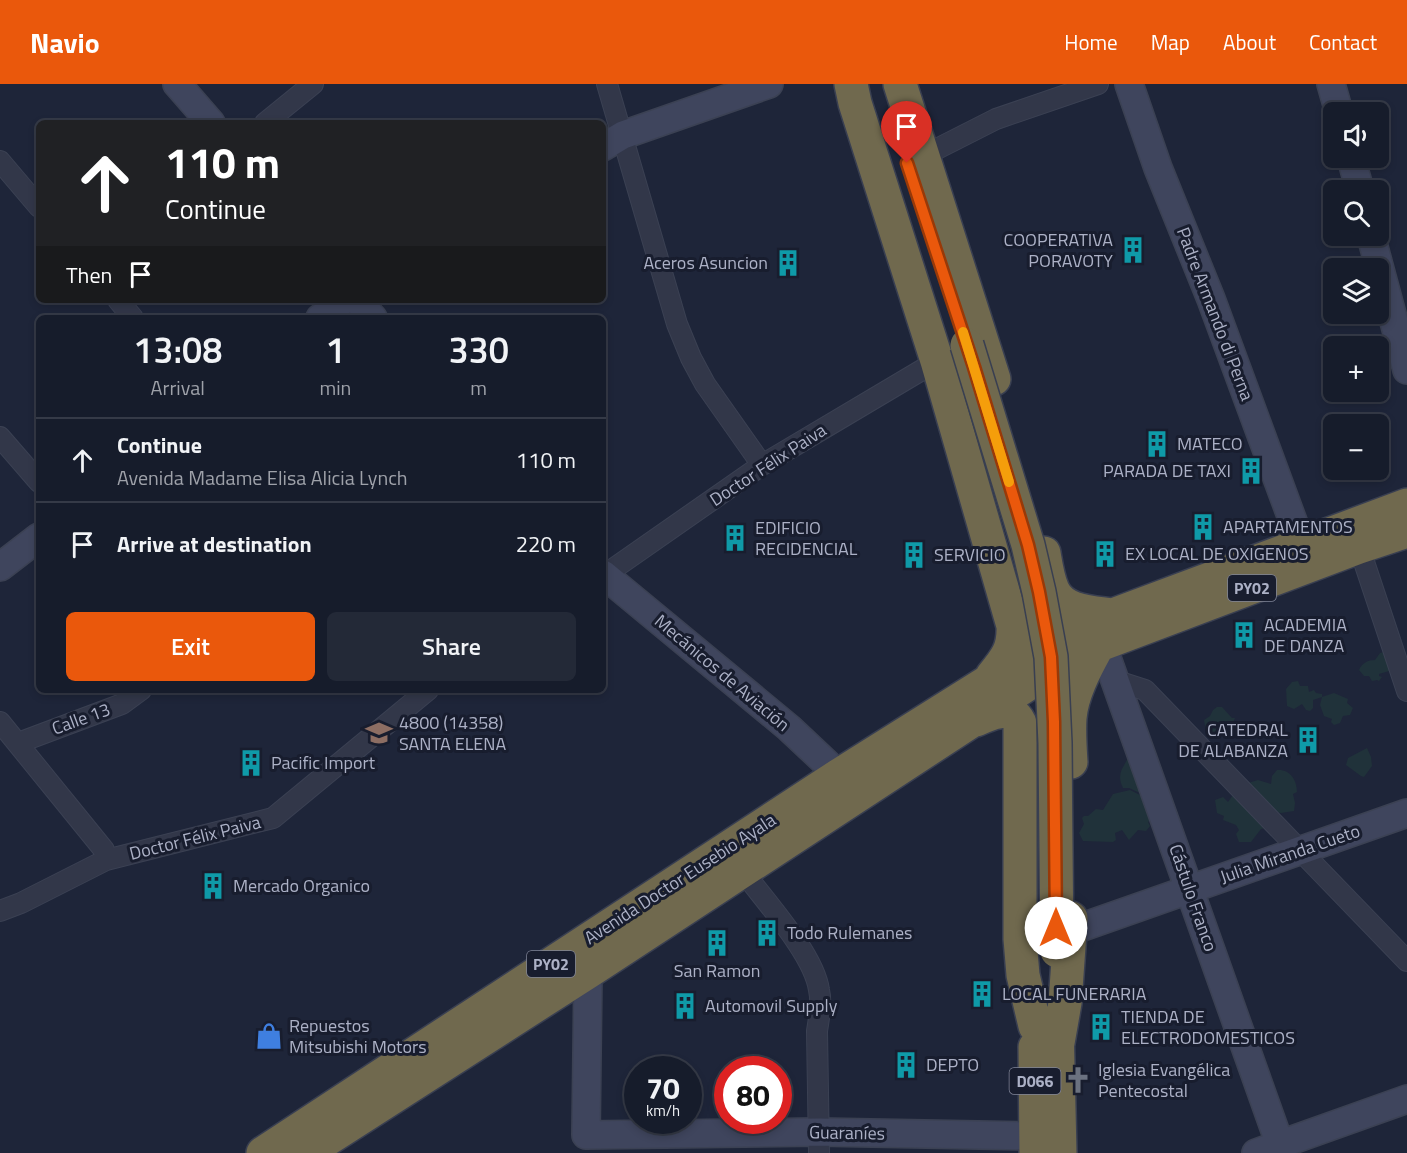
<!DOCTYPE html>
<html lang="en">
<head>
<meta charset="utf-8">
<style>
	:root { --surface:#161c2b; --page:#232937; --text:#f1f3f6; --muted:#9ea1a9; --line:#353a47; --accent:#ea580c }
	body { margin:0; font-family:"Titillium Web",sans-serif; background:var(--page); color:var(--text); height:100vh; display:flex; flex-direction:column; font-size:22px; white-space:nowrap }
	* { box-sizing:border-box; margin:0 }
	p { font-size:20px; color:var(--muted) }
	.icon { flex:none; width:33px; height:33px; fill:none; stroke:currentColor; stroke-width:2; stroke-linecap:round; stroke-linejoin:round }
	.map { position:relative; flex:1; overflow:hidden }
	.sheet { position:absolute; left:36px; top:231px; width:570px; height:378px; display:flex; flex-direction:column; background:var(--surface); border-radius:9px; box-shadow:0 3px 9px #0003,0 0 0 2px var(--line) }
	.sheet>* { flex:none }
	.hud { position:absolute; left:36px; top:36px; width:570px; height:183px; border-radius:9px; box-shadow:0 3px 9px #0003,0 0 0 2px var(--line); background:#202124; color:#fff; overflow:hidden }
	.tools { position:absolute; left:1323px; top:18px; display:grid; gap:12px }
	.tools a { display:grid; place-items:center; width:66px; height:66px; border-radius:9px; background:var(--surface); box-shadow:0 3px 9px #0003,0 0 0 2px var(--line); font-size:30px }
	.speed { position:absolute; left:624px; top:972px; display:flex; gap:12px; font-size:30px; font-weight:700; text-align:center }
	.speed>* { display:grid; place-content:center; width:78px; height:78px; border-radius:50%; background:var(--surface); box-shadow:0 3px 9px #0003,0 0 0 2px var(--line); line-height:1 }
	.speed small { font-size:15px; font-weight:400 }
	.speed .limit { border:9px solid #d22; background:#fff; color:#111 }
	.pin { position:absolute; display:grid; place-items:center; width:51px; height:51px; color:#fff; margin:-62px -26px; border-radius:50% 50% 50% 0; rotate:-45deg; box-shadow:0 0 6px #0007 }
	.pin .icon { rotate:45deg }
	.me { position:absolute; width:66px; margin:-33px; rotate:0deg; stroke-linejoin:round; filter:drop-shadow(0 0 4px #0008) }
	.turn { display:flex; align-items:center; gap:21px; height:126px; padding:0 30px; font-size:27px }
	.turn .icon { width:78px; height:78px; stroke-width:2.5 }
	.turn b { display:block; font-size:42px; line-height:51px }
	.then { display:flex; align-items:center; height:57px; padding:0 30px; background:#0003; gap:12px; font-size:22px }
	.eta { display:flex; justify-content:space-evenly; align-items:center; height:102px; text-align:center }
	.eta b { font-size:36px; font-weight:600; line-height:42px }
	.button { display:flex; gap:12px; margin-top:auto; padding:12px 30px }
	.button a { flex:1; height:69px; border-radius:9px; background:var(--accent); color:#fff; font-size:24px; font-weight:600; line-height:69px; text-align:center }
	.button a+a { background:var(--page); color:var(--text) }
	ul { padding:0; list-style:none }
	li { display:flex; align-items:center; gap:18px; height:84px; padding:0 30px; border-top:2px solid var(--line) }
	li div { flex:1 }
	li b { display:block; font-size:22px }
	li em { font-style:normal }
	header { display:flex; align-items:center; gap:36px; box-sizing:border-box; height:84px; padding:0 30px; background:var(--accent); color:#fff }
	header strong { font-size:28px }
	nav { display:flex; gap:33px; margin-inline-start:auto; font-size:21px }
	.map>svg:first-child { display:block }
	.green { fill:#20323a }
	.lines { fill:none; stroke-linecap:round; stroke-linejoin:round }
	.street-casing { stroke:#3b4153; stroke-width:22 }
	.secondary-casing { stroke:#3b4153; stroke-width:30 }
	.highway-casing { stroke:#393f51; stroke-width:36 }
	.street { stroke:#323749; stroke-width:20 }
	.secondary { stroke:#3f455d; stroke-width:27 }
	.highway { stroke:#70694e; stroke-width:33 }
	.highway-bridge-casing { stroke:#393f51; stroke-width:36; stroke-linecap:butt }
	.highway-bridge { stroke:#70694e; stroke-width:33 }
	.route-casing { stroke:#983908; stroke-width:15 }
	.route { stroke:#ea580c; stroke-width:10 }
	.slow { stroke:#f59e0b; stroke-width:10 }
	.labels { text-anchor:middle; stroke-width:6; stroke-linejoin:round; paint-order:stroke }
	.shield { fill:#181d2e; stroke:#808598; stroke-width:1.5 }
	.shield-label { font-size:16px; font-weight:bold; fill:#acb1c6 }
	.poi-label { font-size:18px; fill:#acb1c6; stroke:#181d2e; text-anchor:start }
	.street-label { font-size:18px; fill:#acb1c6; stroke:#181d2e }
</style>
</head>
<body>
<header>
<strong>Navio</strong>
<nav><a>Home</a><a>Map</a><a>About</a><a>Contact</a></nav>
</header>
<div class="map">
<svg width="1407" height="1069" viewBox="0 0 1407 1069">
	<rect width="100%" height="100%" fill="#1e2539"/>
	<!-- green -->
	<path class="green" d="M 1384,568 C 1389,572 1391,581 1389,587 L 1379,590 L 1379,592 L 1382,593 L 1379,597 L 1377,596 L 1372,597 L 1369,592 L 1364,592 L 1359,586 C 1362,579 1368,576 1375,576 L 1380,569 Z
		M 1298,597 L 1300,602 L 1308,602 L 1309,608 L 1314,606 L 1316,609 L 1322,610 L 1322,613 L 1334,609 L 1348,615 L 1347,619 L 1353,624 L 1350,631 L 1343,632 L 1340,639 L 1334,641 L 1331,638 L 1332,635 L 1324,632 L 1320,621 L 1322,613 L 1313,616 L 1313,624 L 1310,627 L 1306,626 L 1302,620 L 1294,625 L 1287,622 L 1286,605 L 1292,598 Z
		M 1217,623 L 1222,623 L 1232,634 L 1235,634 C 1232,644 1223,651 1213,652 L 1206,647 L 1204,636 L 1210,632 L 1213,626 Z
		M 1367,664 L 1371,673 L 1372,682 L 1364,693 L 1361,692 L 1346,681 L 1348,674 Z
		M 1129,672 L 1157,730 L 1148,738 L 1150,742 L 1146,747 L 1138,746 L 1129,756 L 1122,746 L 1115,749 L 1116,756 L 1113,758 L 1083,757 L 1079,749 L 1084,740 L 1082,734 L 1084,732 L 1088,732 L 1096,725 L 1103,726 L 1113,710 L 1130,706 L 1140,711 L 1142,710 L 1129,704 L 1123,704 C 1116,690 1123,684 1129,672 Z
		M 1277,686 C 1290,685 1297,696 1297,708 L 1293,710 L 1295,719 L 1294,727 L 1281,729 L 1271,727 L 1248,699 L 1258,696 L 1271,700 L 1272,692 Z
		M 1235,708 L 1265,744 L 1261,745 L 1251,758 L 1239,758 L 1236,750 L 1239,746 L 1236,741 L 1223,736 L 1224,732 L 1217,729 L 1215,716 L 1223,713 L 1228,718 Z"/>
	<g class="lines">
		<defs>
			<path id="street" d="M 607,0 L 677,240 L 691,274 L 705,300 L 762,381
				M 265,39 L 313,0
				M 923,72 L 996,35 L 1098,0
				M 0,77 L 39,123
				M 118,216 L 133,234
				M 0,353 L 39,398
				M 1359,463 L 1407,607
				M 603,492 L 762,381 L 937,277
				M 1117,597 L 1145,606 L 1407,877
				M 0,638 L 104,766 L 106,776
				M 18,659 L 122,620 L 141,606
				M 742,786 C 764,816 814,870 819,906 C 822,919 819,934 817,947 L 819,1069
				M 0,827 L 21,819 L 106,776 L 273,734 L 428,606"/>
			<path id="secondary" d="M 177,0 L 211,39
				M 1129,0 L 1158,84 L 1211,215 L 1301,459
				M 1331,0 L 1339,28
				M 603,63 L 623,51 L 769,0
				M 1351,74 L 1360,106
				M 1371,152 L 1407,286
				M 357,216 L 373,234
				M 320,234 L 344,216
				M 0,483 L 39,453
				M 603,490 L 789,644 L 839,691
				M 1102,560 L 1283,1069
				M 1071,847 L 1407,729
				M 588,888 L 586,1051 L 819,1048 L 1036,1052
				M 1256,1069 L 1407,1015"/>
			<path id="highway" d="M 851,0 L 855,19 L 937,277 L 1013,542 C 1014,565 1006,575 992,592
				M 900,0 L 994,295
				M 1044,469 C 1046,481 1048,495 1053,506 C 1063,528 1092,528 1113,531
				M 976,636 C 991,629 1011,620 1020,639 L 1020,855 L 1023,891 L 1035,942
				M 1071,678 C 1070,663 1069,649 1070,634 C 1072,609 1086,584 1098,562
				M 1057,936 L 1060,1069
				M 1058,959 L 1065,919 L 1071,834
				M 1035,963 L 1036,1069
				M 263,1069 L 839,691 L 1040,565 L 1113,531 L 1407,421
				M 306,1069 L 588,888 L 1042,591 L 1102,560 L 1359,463 L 1407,447"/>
		</defs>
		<!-- street casing -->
		<use href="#street" class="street-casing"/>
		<!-- secondary casing -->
		<use href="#secondary" class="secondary-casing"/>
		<!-- highway casing -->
		<use href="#highway" class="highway-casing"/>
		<!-- street -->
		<use href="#street" class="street"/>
		<!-- secondary -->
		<use href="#secondary" class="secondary"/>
		<!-- highway -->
		<use href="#highway" class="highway"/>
		<defs>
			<path id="highway-bridge" d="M 967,261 L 1028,461 L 1039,508 L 1051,573 L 1055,659 L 1057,867"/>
		</defs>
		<!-- highway-bridge casing -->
		<use href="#highway-bridge" class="highway-bridge-casing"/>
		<!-- highway-bridge -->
		<use href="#highway-bridge" class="highway-bridge"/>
	</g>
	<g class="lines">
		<defs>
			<path id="route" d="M 907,79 L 974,283 L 1028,461 L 1039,508 L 1051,573 L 1054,638 L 1056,844"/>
		</defs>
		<!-- route casing -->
		<use href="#route" class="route-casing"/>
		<!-- route -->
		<use href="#route" class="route"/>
		<!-- slow -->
		<path class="slow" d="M 963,248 L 1009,398"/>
	</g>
	<!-- icons -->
	<defs>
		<symbol id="building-bare" viewBox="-9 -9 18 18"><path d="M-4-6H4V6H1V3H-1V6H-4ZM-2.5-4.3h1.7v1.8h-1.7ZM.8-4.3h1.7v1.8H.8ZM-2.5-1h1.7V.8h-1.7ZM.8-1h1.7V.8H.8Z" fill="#0f9aa8" stroke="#181d2e" stroke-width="2.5" paint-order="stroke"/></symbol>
		<symbol id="school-bare" viewBox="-9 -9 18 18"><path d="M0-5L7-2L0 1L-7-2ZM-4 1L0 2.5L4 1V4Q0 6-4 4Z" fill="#8d6e63" stroke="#181d2e" stroke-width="2.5" paint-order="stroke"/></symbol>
		<symbol id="shop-bare" viewBox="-9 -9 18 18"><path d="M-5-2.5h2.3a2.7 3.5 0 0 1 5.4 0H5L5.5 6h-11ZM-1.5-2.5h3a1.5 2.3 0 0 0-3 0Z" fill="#3f7fe0" stroke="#181d2e" stroke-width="2.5" paint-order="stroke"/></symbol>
		<symbol id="church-bare" viewBox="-9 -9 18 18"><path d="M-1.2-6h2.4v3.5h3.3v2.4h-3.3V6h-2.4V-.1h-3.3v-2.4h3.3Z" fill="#6b7280" stroke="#181d2e" stroke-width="2.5" paint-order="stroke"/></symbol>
	</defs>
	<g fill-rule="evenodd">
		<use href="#building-bare" x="1114" y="147" width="38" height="38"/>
		<use href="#building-bare" x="769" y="160" width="38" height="38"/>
		<use href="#building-bare" x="1138" y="341" width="38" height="38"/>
		<use href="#building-bare" x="1232" y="368" width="38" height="38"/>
		<use href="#building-bare" x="1184" y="424" width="38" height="38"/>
		<use href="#building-bare" x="716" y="435" width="38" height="38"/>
		<use href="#building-bare" x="1086" y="451" width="38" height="38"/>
		<use href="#building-bare" x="895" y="452" width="38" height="38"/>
		<use href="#building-bare" x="1225" y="532" width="38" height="38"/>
		<use href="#school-bare" x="360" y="630" width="38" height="38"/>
		<use href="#building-bare" x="1289" y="637" width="38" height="38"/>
		<use href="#building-bare" x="232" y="660" width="38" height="38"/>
		<use href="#building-bare" x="194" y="783" width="38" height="38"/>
		<use href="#building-bare" x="748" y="830" width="38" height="38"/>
		<use href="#building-bare" x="698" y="840" width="38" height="38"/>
		<use href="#building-bare" x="963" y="891" width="38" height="38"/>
		<use href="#building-bare" x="666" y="903" width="38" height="38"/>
		<use href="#building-bare" x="1082" y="924" width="38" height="38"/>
		<use href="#shop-bare" x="250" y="933" width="38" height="38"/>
		<use href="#building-bare" x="887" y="962" width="38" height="38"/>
		<use href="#church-bare" x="1059" y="977" width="38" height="38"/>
	</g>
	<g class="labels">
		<!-- shield labels -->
		<g class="shield">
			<rect x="1228" y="491" width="48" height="26" rx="4.5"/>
			<rect x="527" y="867" width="48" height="26" rx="4.5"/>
			<rect x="1009.5" y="984" width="51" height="26" rx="4.5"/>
		</g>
		<g class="shield-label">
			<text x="1252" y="510">PY02</text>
			<text x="551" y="886">PY02</text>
			<text x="1035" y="1003">D066</text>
		</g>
		<!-- poi labels -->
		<g class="poi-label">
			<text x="1113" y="162" text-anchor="end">COOPERATIVA<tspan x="1113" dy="21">PORAVOTY</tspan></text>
			<text x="768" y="185" text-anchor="end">Aceros Asuncion</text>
			<text x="1177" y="366">MATECO</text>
			<text x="1231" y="393" text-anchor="end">PARADA DE TAXI</text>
			<text x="1223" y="449">APARTAMENTOS</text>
			<text x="755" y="450">EDIFICIO<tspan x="755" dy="21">RECIDENCIAL</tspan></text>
			<text x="1125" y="476">EX LOCAL DE OXIGENOS</text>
			<text x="934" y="477">SERVICIO</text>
			<text x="1264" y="547">ACADEMIA<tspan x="1264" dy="21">DE DANZA</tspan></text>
			<text x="399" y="645">4800 (14358)<tspan x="399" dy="21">SANTA ELENA</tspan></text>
			<text x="1288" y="652" text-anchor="end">CATEDRAL<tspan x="1288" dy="21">DE ALABANZA</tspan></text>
			<text x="271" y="685">Pacific Import</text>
			<text x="233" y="808">Mercado Organico</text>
			<text x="787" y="855">Todo Rulemanes</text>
			<text x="717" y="893" text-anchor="middle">San Ramon</text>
			<text x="1002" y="916">LOCAL FUNERARIA</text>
			<text x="705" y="928">Automovil Supply</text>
			<text x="1121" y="939">TIENDA DE<tspan x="1121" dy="21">ELECTRODOMESTICOS</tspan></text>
			<text x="289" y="948">Repuestos<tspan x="289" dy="21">Mitsubishi Motors</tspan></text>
			<text x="926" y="987">DEPTO</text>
			<text x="1098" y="992">Iglesia Evangélica<tspan x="1098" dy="21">Pentecostal</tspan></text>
		</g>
		<!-- street labels -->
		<g class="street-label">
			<text transform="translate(1215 230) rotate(69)" y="6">Padre Armando di Perna</text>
			<text transform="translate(768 381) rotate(-33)" y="6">Doctor Félix Paiva</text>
			<text transform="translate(722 589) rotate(40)" y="6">Mecánicos de Aviación</text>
			<text transform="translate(81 635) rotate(-20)" y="6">Calle 13</text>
			<text transform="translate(195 754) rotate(-14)" y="6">Doctor Félix Paiva</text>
			<text transform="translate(1290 770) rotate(-19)" y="6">Julia Miranda Cueto</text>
			<text transform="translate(680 795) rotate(-33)" y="6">Avenida Doctor Eusebio Ayala</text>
			<text transform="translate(1193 814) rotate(71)" y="6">Cástulo Franco</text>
			<text transform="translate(847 1049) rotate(1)" y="6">Guaraníes</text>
		</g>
	</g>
</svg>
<div class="tools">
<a><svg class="icon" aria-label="sound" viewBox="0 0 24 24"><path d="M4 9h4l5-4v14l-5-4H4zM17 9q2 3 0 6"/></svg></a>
<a><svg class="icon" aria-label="search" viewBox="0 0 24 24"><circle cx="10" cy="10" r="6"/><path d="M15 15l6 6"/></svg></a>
<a><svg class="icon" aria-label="layers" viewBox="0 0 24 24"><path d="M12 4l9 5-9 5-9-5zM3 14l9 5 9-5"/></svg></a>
<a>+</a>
<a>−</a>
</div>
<div class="speed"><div>70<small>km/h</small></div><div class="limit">80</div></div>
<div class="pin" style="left:907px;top:79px;background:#d93025"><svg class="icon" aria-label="arrive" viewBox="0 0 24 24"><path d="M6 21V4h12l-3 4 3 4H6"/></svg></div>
<svg class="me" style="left:1056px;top:844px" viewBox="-20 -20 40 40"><circle r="19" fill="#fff"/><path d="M0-13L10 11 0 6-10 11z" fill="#ea580c"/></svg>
<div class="hud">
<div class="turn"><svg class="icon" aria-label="ahead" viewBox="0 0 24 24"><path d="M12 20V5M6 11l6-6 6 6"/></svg><div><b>110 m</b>Continue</div></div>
<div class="then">Then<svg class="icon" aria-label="arrive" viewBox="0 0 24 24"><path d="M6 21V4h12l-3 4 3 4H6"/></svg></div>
</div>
<section class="sheet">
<div class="eta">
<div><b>13:08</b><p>Arrival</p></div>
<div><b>1</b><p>min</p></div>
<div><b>330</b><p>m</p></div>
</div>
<ul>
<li><svg class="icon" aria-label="ahead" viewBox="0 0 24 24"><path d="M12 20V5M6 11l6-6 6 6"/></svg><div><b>Continue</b><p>Avenida Madame Elisa Alicia Lynch</p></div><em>110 m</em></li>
<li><svg class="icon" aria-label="arrive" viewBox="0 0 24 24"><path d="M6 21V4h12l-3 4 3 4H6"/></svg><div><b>Arrive at destination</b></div><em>220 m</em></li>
</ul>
<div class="button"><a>Exit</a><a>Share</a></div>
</section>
</div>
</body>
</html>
